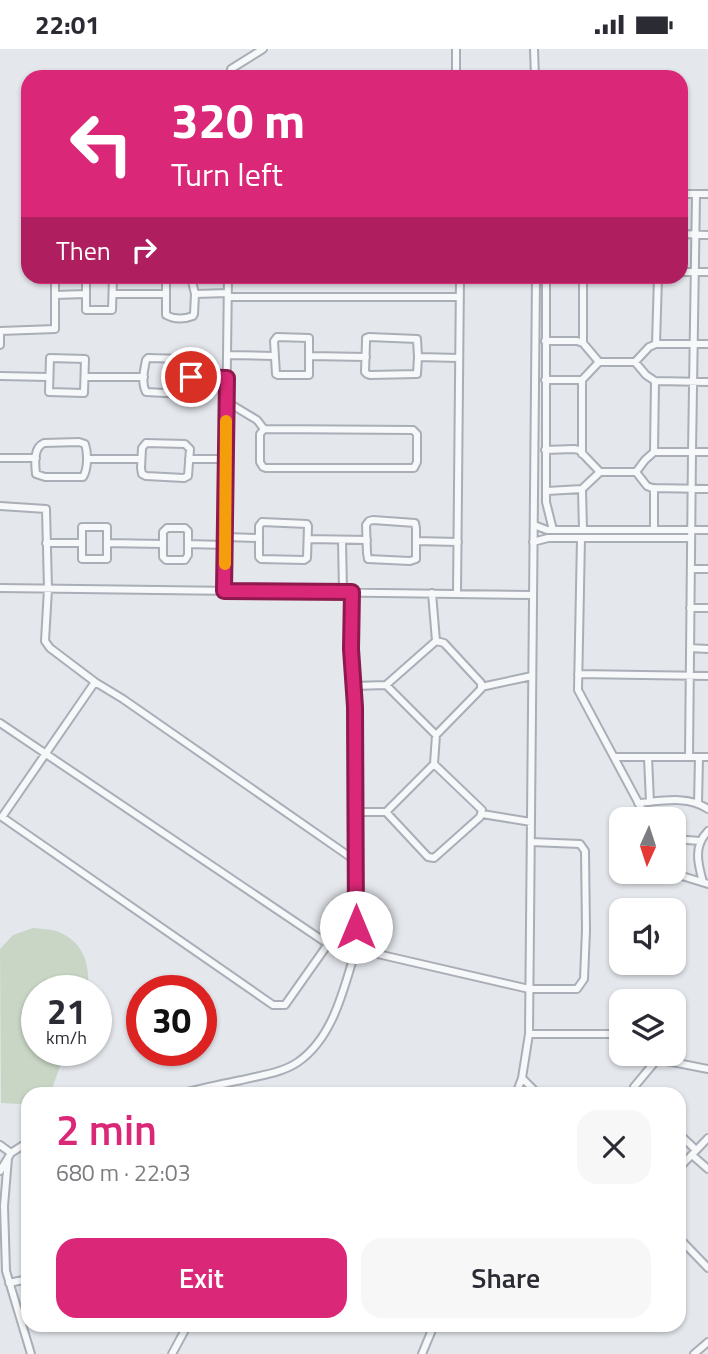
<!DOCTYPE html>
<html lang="en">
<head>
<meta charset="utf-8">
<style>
	:root { --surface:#fff; --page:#f7f7f7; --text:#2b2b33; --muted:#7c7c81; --accent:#db2777 }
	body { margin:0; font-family:"Titillium Web",sans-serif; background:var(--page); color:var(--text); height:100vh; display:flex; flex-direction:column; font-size:26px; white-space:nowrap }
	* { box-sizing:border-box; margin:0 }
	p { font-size:23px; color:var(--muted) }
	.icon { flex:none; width:38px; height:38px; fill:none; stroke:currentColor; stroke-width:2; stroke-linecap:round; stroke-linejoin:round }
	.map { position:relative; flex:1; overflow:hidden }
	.panel { position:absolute; left:21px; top:1038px; width:665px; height:245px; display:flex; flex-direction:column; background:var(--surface); border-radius:21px; box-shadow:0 2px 5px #0004 }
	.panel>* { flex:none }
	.top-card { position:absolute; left:21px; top:21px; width:667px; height:214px; border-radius:21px; box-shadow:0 2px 5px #0004; background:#db2777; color:#fff; overflow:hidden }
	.needle { width:46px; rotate:183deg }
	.buttons { position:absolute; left:609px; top:758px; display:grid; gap:14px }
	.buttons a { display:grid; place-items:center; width:77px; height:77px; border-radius:14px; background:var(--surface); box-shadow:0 2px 5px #0004; font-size:35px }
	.speed { position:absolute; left:21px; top:926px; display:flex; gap:14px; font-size:35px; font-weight:700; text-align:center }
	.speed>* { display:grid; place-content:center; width:91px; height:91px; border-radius:50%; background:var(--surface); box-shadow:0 2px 5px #0004; line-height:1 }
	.speed small { font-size:18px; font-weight:400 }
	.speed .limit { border:10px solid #d22; background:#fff; color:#111 }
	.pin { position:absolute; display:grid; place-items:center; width:60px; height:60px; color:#fff; margin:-30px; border:4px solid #fff; border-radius:50%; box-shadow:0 2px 7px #0007 }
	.me { position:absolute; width:77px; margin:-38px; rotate:0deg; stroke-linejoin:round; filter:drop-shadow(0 0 5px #0008) }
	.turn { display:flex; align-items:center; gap:24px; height:147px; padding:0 35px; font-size:32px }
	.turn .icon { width:91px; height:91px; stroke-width:2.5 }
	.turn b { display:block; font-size:49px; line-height:60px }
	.then { display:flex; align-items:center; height:66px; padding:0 35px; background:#0003; gap:14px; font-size:26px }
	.round { display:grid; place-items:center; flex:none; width:74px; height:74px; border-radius:21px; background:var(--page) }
	.overview { display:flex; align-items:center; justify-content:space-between; height:119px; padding:0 35px }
	h1 { font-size:42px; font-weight:600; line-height:52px; color:var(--accent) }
	.primary-button { display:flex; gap:14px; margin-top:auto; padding:14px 35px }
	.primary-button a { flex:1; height:80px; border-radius:21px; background:var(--accent); color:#fff; font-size:28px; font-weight:600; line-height:80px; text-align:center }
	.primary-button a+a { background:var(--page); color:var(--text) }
	.status { display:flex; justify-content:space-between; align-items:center; height:49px; padding:0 35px; background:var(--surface); direction:ltr }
	.status svg { height:19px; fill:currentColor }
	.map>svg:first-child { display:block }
	.green { fill:#c9d6c5 }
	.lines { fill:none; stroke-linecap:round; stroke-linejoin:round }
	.street-casing { stroke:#a9aeb7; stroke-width:10 }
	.street { stroke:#f7f8fa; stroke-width:6 }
	.route-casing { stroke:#8e194d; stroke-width:18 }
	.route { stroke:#db2777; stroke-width:12 }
	.slow { stroke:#f59e0b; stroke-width:12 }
</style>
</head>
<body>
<div class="status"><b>22:01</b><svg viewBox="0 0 49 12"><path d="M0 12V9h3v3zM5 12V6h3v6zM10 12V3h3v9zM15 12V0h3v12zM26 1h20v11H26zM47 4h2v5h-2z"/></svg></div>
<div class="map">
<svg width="708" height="1305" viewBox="0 0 708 1305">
	<rect width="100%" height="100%" fill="#e4e7ec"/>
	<!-- green -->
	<path class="green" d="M 33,879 C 41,880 49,880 56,882 C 84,892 90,915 88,941 L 37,942 L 37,1001 L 66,1001 L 50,1045 L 28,1045 L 28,1053 L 19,1055 L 1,1054 L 0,900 L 13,886 Z"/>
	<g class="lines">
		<defs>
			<path id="street" d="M 456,0 L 456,28
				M 534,0 L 535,28
				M 230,28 L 231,20 L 263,0
				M 331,28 L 334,28
				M 681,145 L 708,145
				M 681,185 L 708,186
				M 681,223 L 708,223
				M 86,228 L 113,228 L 112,261 L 86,261 Z
				M 169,228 L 167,229 L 166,234 L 166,266 C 175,271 185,270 193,267 L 194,265 L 195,245 L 191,228
				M 546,228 L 546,453 L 553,481
				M 113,245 L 166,245
				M 195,245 L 228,244
				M 55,246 L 86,245
				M 228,248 L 459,248
				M 277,288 L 309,289 L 309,326 L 278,326 L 276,325 L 274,292 Z
				M 369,288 L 417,290 L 418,308 L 417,325 L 370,326 L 367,325 L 365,323 L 366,293 L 366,289 Z
				M 545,292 L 577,292 L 583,294 L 599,313 L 635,313 L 649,298 L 656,295 L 708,295
				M 583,294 L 583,228
				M 656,295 L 658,228
				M 0,296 L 0,282 L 55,280 L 55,228
				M 227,306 L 274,307
				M 310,307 L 366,308
				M 418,308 L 459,309
				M 50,309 L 85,310 L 84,344 L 49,343 Z
				M 148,309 L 184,310 L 190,312 L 191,314 L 191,338 L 188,343 L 184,345 L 146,343 C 141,334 144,321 146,311 Z
				M 635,313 L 646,326 L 655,332 L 708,333
				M 0,327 L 49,328
				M 85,328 L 144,328
				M 191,328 L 227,329
				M 545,331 L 582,331 L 599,313
				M 227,353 L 257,371 L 264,380
				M 264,380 L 413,381 L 417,385 L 417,413 L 414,419 L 266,419 L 263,418 L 260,413 L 260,385 Z
				M 79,393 L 85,395 C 88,404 88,420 83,428 L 45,428 L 36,425 C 35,414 33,399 44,394 Z
				M 146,394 L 185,395 L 190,400 L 188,427 L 184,429 L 146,427 L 142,425 L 141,419 L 142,399 Z
				M 545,401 L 574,400 L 579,401 L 600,423
				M 654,403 L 655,332
				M 582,405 L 582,331
				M 0,409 L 36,409
				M 87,410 L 141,410
				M 189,410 L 226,410
				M 636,423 L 647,437 L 652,439 L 708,440
				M 654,439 L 654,481
				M 582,440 L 583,481
				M 547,442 L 582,440 L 600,423 L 636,423 L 645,411 L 654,403 L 708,403
				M 0,457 L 46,460 L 48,540 L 45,592 L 50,599 L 95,633 L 123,650 L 356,812
				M 373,471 L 415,474 L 416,479 L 416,510 L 410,512 L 368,510 L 367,504 L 366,476 L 369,472 Z
				M 262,473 L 307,475 L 308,477 L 307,509 L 304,511 L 261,510 L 259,508 L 259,477 Z
				M 534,476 L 547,481 L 708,481
				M 82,478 L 107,478 L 107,510 L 82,510 Z
				M 167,479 L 185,479 L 188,482 L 188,506 L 185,511 L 166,511 L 163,508 L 163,483 Z
				M 225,488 L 259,489
				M 581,489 L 578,641 L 647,770
				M 308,490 L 367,491
				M 342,491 L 343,542
				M 416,492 L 458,493
				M 533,493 L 548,489 L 691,489
				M 46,494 L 82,494
				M 107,494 L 163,495
				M 188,495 L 225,496
				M 691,520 L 708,520
				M 0,539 L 533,546
				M 224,542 L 228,228
				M 432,544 L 436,592
				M 457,545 L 460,228
				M 690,559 L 708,559
				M 690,599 L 708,600
				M 578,625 L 708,627
				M 95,633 L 2,768 L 273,956 L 285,956 L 328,895
				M 386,636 L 436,592 L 444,594 L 481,634 L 481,640 L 436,686
				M 354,637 L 386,636 L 436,686 L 434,715 L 482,761 L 480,768 L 434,809 L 428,808 L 386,763 L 356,763
				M 481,638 L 532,627
				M 0,674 L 328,895 L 356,900 L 355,658 L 351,600 L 352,543
				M 614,708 L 708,708
				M 648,708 L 650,753
				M 689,708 L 692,403 L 696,146
				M 638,754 C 661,752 688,746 708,760
				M 698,755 L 699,708
				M 386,763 L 434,715
				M 482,765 L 531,773
				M 674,790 L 700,792
				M 674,818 L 682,827 L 708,835
				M 703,833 C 698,815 693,797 708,782
				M 529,985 L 621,985
				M 653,1004 L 667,1012 L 708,1020
				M 522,1029 L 538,1045
				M 179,1045 C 200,1040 221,1035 242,1031 C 261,1026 282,1024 298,1013 C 334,988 344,938 356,900 L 529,940 L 577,940 L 584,930 L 586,881 L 585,802 L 580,795 L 531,793
				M 516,1045 L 522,1029 L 529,985 L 536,228
				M 637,1045 L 633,1041 L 634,1038 L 659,1008
				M 679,1085 L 696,1101
				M 0,1096 L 11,1104
				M 692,1106 L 708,1120
				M 8,1109 L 4,1157 L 6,1222 L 31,1305
				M 679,1119 L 708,1089
				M 0,1122 L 11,1104 L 28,1093
				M 679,1189 L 708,1219
				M 9,1234 L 28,1230
				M 172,1305 L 186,1279 L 186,1276
				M 422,1305 L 434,1276
				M 694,1305 L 708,1293"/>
		</defs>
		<!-- street casing -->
		<use href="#street" class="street-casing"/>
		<!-- street -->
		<use href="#street" class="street"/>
	</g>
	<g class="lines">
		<defs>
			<path id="route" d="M 191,328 L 227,329 L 224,542 L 352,543 L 351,600 L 355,658 L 356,878"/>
		</defs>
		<!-- route casing -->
		<use href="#route" class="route-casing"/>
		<!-- route -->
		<use href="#route" class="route"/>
		<!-- slow -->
		<path class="slow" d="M 225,515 L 226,372"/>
	</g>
</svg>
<div class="buttons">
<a><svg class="needle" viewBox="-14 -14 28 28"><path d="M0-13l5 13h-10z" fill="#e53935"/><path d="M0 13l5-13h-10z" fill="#7c7c81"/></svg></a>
<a><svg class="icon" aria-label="sound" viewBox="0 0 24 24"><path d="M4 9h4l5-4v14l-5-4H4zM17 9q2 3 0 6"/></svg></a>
<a><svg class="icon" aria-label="layers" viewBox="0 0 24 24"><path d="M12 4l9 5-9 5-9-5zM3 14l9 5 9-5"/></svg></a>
</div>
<div class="speed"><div>21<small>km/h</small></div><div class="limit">30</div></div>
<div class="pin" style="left:191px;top:328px;background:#d93025"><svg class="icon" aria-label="arrive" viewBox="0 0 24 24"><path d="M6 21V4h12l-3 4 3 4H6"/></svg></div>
<svg class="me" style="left:356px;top:878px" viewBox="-20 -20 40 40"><circle r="19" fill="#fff"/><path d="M0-13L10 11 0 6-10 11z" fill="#db2777"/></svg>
<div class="top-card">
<div class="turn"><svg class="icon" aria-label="left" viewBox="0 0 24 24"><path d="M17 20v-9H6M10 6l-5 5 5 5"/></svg><div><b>320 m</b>Turn left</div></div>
<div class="then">Then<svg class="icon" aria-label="right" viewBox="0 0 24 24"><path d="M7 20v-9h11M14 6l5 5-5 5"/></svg></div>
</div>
<section class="panel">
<div class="overview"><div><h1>2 min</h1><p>680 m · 22:03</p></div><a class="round"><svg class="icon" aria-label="close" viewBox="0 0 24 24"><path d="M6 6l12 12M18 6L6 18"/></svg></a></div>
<div class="primary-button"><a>Exit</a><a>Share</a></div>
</section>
</div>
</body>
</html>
